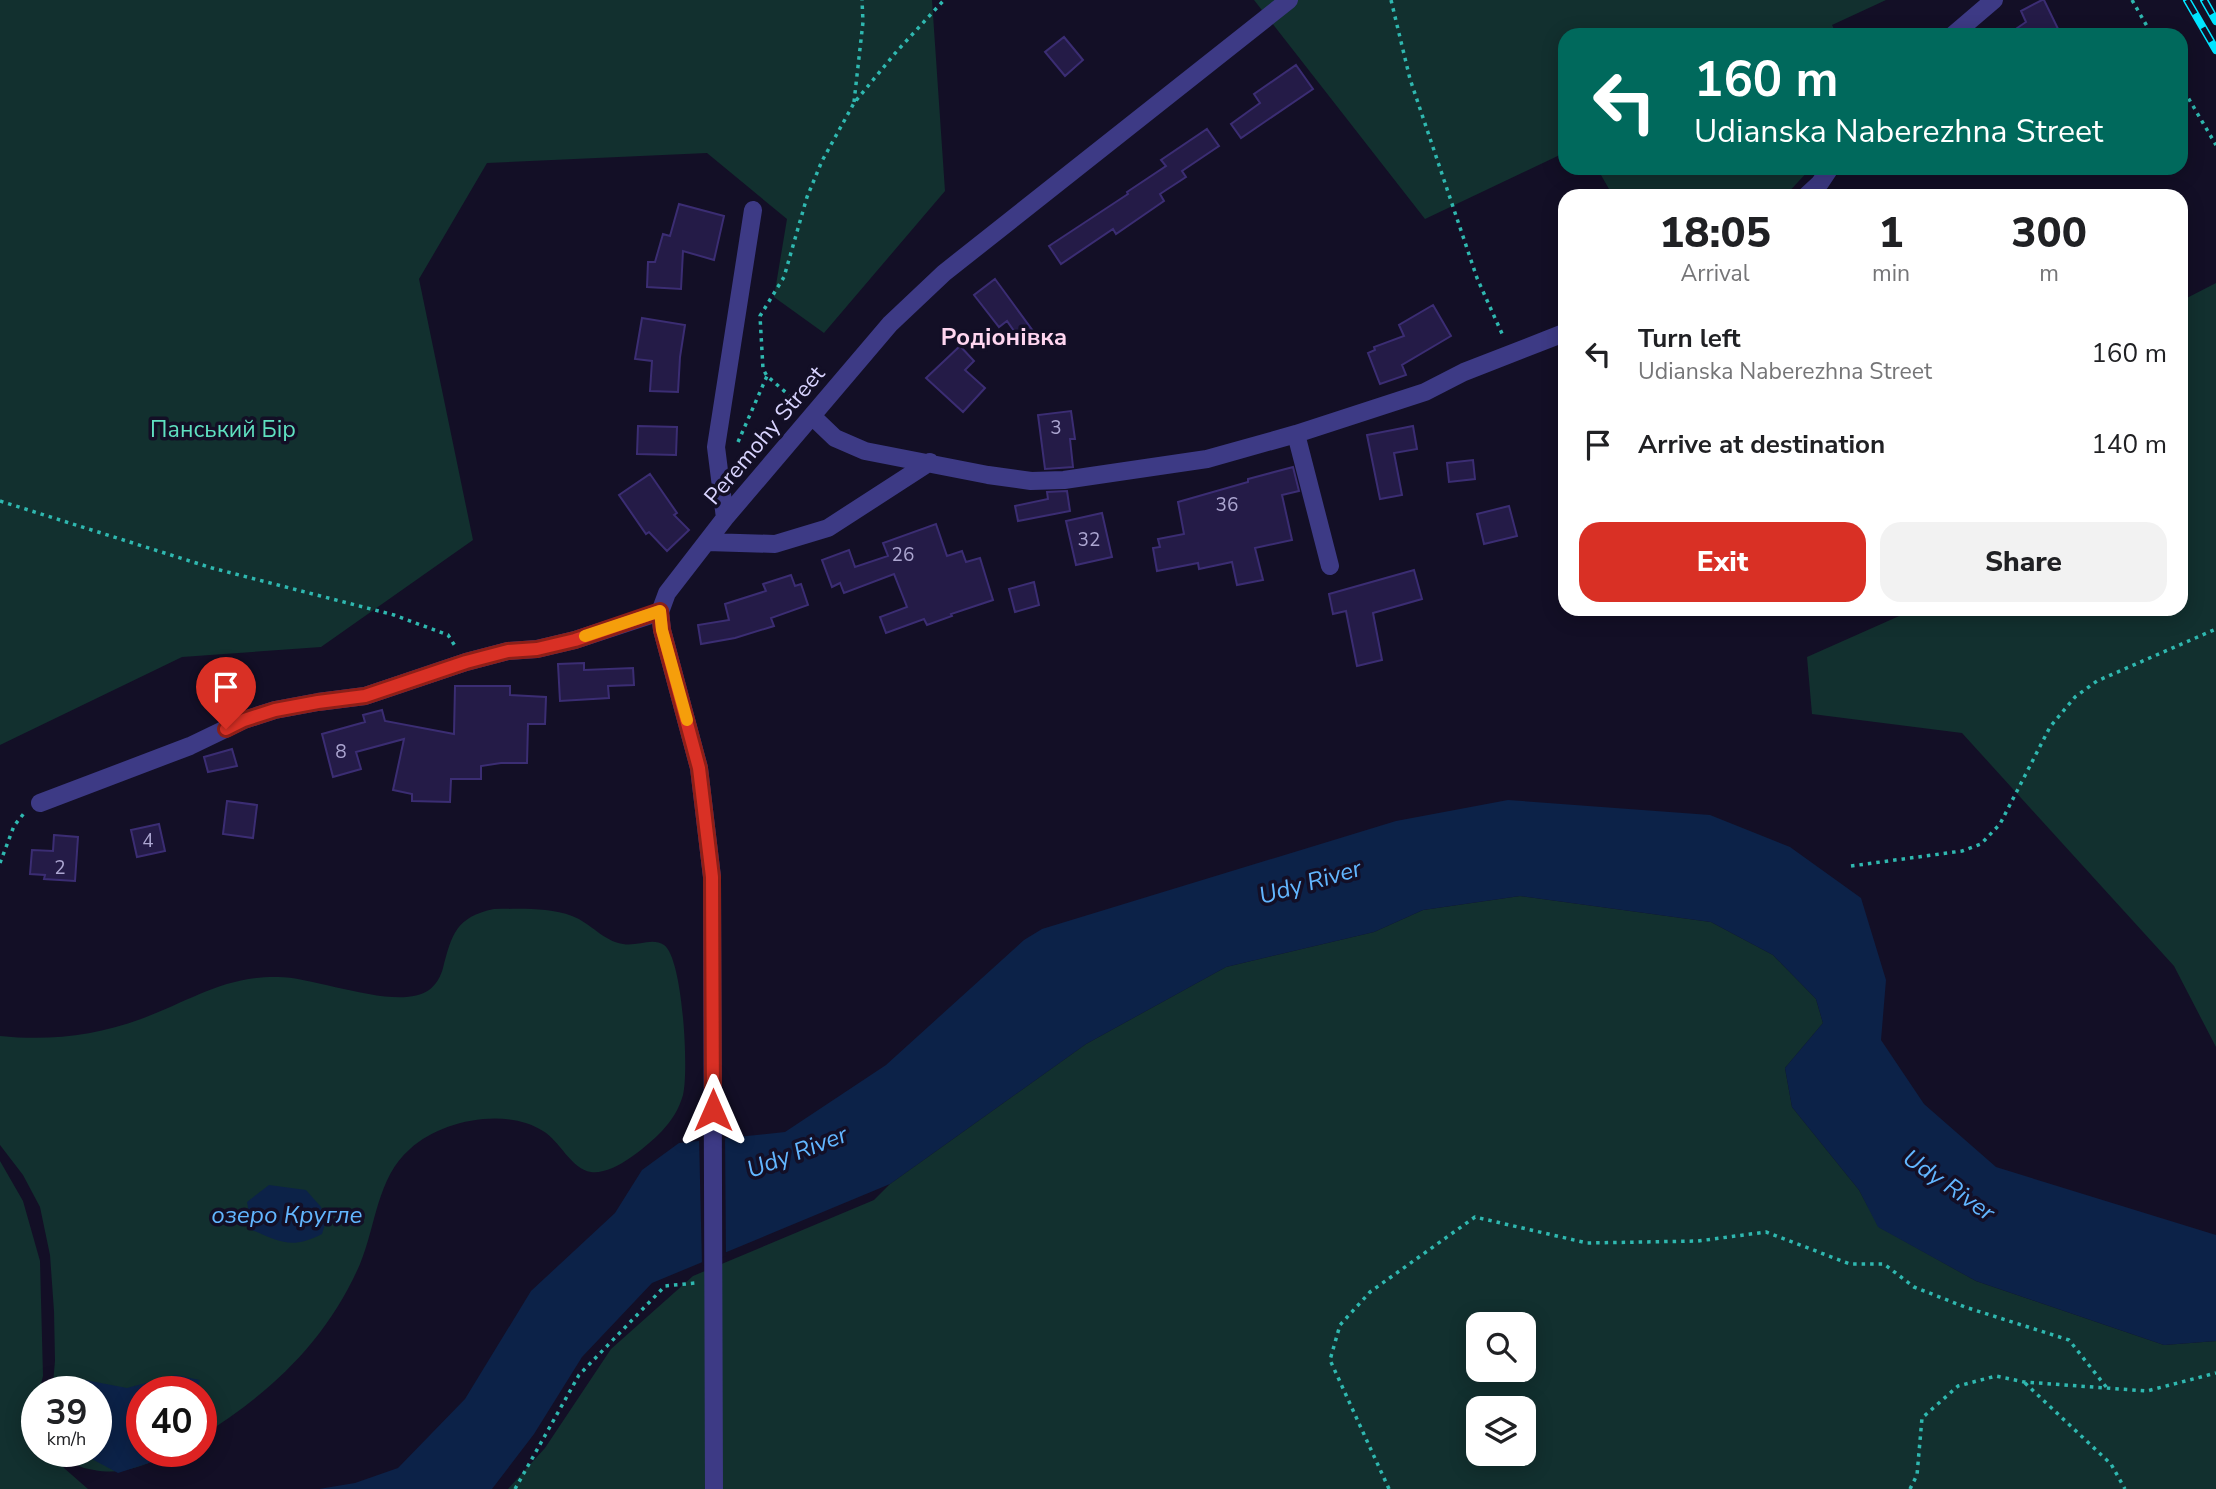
<!DOCTYPE html>
<html lang="en">
<head>
<meta charset="utf-8">
<style>
	:root { --surface:#fff; --page:#f2f2f2; --text:#202124; --muted:#757577; --accent:#d93025 }
	body { margin:0; font-family:"Nunito Sans",sans-serif; background:var(--page); color:var(--text); height:100vh; display:flex; flex-direction:column; font-size:26px; white-space:nowrap }
	* { box-sizing:border-box; margin:0 }
	p { font-size:23px; color:var(--muted) }
	.icon { flex:none; width:38px; height:38px; fill:none; stroke:currentColor; stroke-width:2; stroke-linecap:round; stroke-linejoin:round }
	.map { position:relative; flex:1; overflow:hidden }
	.panel { position:absolute; left:1558px; top:189px; width:630px; height:427px; display:flex; flex-direction:column; background:var(--surface); border-radius:21px; box-shadow:0 4px 18px #0003 }
	.panel>* { flex:none }
	.banner { position:absolute; left:1558px; top:28px; width:630px; height:147px; border-radius:21px; box-shadow:0 4px 18px #0003; background:#00695c; color:#fff; overflow:hidden }
	.buttons { position:absolute; left:1466px; top:1312px; display:grid; gap:14px }
	.buttons a { display:grid; place-items:center; width:70px; height:70px; border-radius:14px; background:var(--surface); box-shadow:0 4px 18px #0003; font-size:35px }
	.speed { position:absolute; left:21px; top:1376px; display:flex; gap:14px; font-size:35px; font-weight:700; text-align:center }
	.speed>* { display:grid; place-content:center; width:91px; height:91px; border-radius:50%; background:var(--surface); box-shadow:0 4px 18px #0003; line-height:1 }
	.speed small { font-size:18px; font-weight:400 }
	.speed .limit { border:10px solid #d22; background:#fff; color:#111 }
	.pin { position:absolute; display:grid; place-items:center; width:60px; height:60px; color:#fff; margin:-72px -30px; border-radius:50% 50% 50% 0; rotate:-45deg; box-shadow:0 0 7px #0007 }
	.pin .icon { rotate:45deg }
	.me { position:absolute; width:77px; margin:-38px; rotate:0deg; stroke-linejoin:round; filter:drop-shadow(0 0 5px #0008) }
	.turn { display:flex; align-items:center; gap:24px; height:147px; padding:0 21px; font-size:32px }
	.turn .icon { width:91px; height:91px; stroke-width:2.5 }
	.turn b { display:block; font-size:49px; line-height:60px }
	.eta { display:flex; justify-content:space-evenly; align-items:center; height:119px; text-align:center }
	.eta b { font-size:42px; font-weight:800; line-height:49px }
	.primary-button { display:flex; gap:14px; margin-top:auto; padding:14px 21px }
	.primary-button a { flex:1; height:80px; border-radius:21px; background:var(--accent); color:#fff; font-size:28px; font-weight:800; line-height:80px; text-align:center }
	.primary-button a+a { background:var(--page); color:var(--text) }
	ul { padding:0; list-style:none }
	li { display:flex; align-items:center; gap:21px; height:91px; padding:0 21px }
	li div { flex:1 }
	li b { display:block; font-size:26px }
	li em { font-style:normal }
	.map>svg:first-child { display:block }
	.green { fill:#12302f; fill-rule:evenodd }
	.water { fill:#0c2248 }
	.pier { fill:#130f26 }
	.building { fill:#241b47; stroke:#3b2d73; stroke-width:2 }
	.lines { fill:none; stroke-linecap:round; stroke-linejoin:round }
	.path { stroke:#2fb8b0; stroke-width:3.5; stroke-dasharray:3.5 5; stroke-linecap:butt }
	.minor { stroke:#3d3a85; stroke-width:18 }
	.rail-casing { stroke:#00e5ff; stroke-width:8 }
	.rail { stroke:#130f26; stroke-width:5; stroke-dasharray:16; stroke-linecap:butt }
	.route-casing { stroke:#8d1f18; stroke-width:18 }
	.route { stroke:#d93025; stroke-width:12 }
	.slow { stroke:#f59e0b; stroke-width:12 }
	.labels { text-anchor:middle; stroke-width:7; stroke-linejoin:round; paint-order:stroke }
	.number-label { font-size:19px; fill:#aca6d1 }
	.park-label { font-size:23px; fill:#5fe0c0; stroke:#130f26 }
	.street-label { font-size:23px; fill:#d9d4ff; stroke:#130f26 }
	.neighbourhood-label { font-size:24px; font-weight:bold; fill:#ffd6f0; stroke:#130f26 }
	.water-label { font-size:24px; font-style:italic; fill:#62b6ff; stroke:#130f26 }
</style>
</head>
<body>
<div class="map">
<svg width="2216" height="1489" viewBox="0 0 2216 1489">
	<rect width="100%" height="100%" fill="#130f26"/>
	<!-- green -->
	<path class="green" d="M 0,0 L 932,0 L 945,191 L 824,333 L 774,297 L 787,219 L 707,153 L 487,163 L 419,279 L 473,540 L 321,647 L 182,657 L 0,745 Z
		M 1254,0 L 1886,0 L 1832,25 L 1837,35 L 1564,35 L 1564,153 L 1425,219 Z
		M 1597,168 L 1811,168 L 1785,196 L 1613,196 Z
		M 2216,283 L 2216,1047 L 2174,966 L 1962,733 L 1812,714 L 1807,657 L 1915,609 L 2180,609 L 2181,301 Z
		M 1520,896 L 1711,922 L 1773,955 L 1816,999 L 1823,1023 L 1785,1068 L 1792,1107 L 1859,1190 L 1879,1227 L 1976,1281 L 2164,1345 L 2216,1341 L 2216,1489 L 508,1489 L 545,1448 L 611,1349 L 693,1276 L 874,1200 L 890,1184 L 1086,1044 L 1226,967 L 1374,932 L 1423,910 ZM 1479,1325 L 1524,1325 L 1524,1370 L 1479,1370 ZM 1479,1409 L 1524,1409 L 1524,1454 L 1479,1454 Z
		M 494,909 C 519,909 548,907 572,916 C 591,923 603,941 623,944 C 636,947 652,937 664,945 C 683,958 689,1072 683,1095 C 679,1109 672,1120 662,1131 C 646,1147 614,1175 591,1172 C 571,1169 560,1141 543,1131 C 506,1107 441,1120 410,1149 C 377,1177 376,1226 360,1264 C 327,1340 271,1393 201,1436 L 201,1391 L 142,1391 L 142,1451 L 174,1451 C 148,1464 124,1476 94,1470 C 80,1468 69,1463 61,1451 L 96,1451 L 96,1391 L 50,1391 L 53,1383 L 55,1361 L 54,1311 L 50,1255 L 40,1207 L 23,1175 L 0,1145 L 0,1036 C 49,1041 95,1036 141,1019 C 190,1001 224,976 278,977 C 316,977 399,1012 429,990 C 436,985 441,976 443,968 C 452,934 456,917 494,909 Z
		M 0,1161 L 23,1201 L 40,1261 L 43,1376 L 39,1391 L 37,1391 L 32,1416 L 37,1424 L 37,1451 L 54,1451 L 64,1468 L 88,1489 L 0,1489 Z"/>
	<!-- water -->
	<path class="water" d="M 1508,800 L 1710,815 L 1790,847 L 1861,898 L 1886,980 L 1881,1040 L 1924,1104 L 1996,1167 L 2216,1235 L 2216,1341 L 2164,1345 L 1976,1281 L 1878,1227 L 1859,1190 L 1792,1107 L 1785,1068 L 1823,1023 L 1816,999 L 1773,955 L 1711,922 L 1520,896 L 1423,910 L 1374,932 L 1226,967 L 1086,1044 L 890,1184 L 652,1283 L 582,1357 L 534,1434 L 492,1489 L 319,1489 L 355,1483 L 398,1468 L 465,1399 L 531,1291 L 615,1213 L 642,1170 L 679,1143 L 785,1132 L 886,1065 L 1024,940 L 1042,929 L 1396,821 Z
		M 269,1185 L 306,1190 L 321,1207 L 326,1221 L 322,1234 C 292,1249 282,1243 252,1230 L 247,1202 Z
		M 176,1375 L 200,1380 L 197,1391 L 142,1391 L 142,1451 L 163,1451 L 155,1461 L 118,1473 L 77,1451 L 96,1451 L 96,1391 L 59,1391 L 80,1379 L 127,1388 Z"/>
	<!-- pier -->
	<path class="pier" d="M 725,1135 L 726,1256 L 702,1266 L 699,1137 Z"/>
	<!-- building -->
	<path class="building" d="M 2042,0 L 2044,0 L 2061,35 L 2007,35 L 2026,22 L 2021,11 Z
		M 1064,37 L 1083,60 L 1065,76 L 1045,52 Z
		M 1296,65 L 1313,89 L 1241,138 L 1231,124 L 1260,103 L 1254,94 Z
		M 1207,129 L 1219,146 L 1182,171 L 1186,177 L 1160,194 L 1164,201 L 1116,234 L 1113,229 L 1061,264 L 1049,246 L 1128,194 L 1127,192 L 1166,166 L 1161,160 Z
		M 679,204 L 724,216 L 714,260 L 683,251 L 681,289 L 647,287 L 648,262 L 655,262 L 663,234 L 670,236 Z
		M 995,279 L 1036,335 L 1023,344 L 1007,321 L 999,327 L 974,295 Z
		M 1433,305 L 1451,336 L 1402,365 L 1406,375 L 1380,384 L 1368,353 L 1375,350 L 1374,347 L 1404,336 L 1399,325 Z
		M 642,318 L 685,325 L 680,357 L 678,392 L 650,391 L 652,361 L 635,359 Z
		M 960,346 L 974,361 L 965,370 L 985,388 L 963,412 L 926,378 Z
		M 1071,411 L 1075,439 L 1070,439 L 1073,467 L 1045,469 L 1038,415 Z
		M 638,426 L 677,427 L 676,455 L 637,454 Z
		M 1413,426 L 1417,449 L 1394,453 L 1402,495 L 1380,499 L 1367,435 Z
		M 1473,460 L 1475,479 L 1449,482 L 1447,463 Z
		M 1293,467 L 1299,491 L 1282,495 L 1292,540 L 1255,548 L 1263,580 L 1237,585 L 1232,562 L 1199,569 L 1198,563 L 1157,571 L 1153,548 L 1160,547 L 1158,539 L 1184,534 L 1178,502 L 1248,482 L 1248,479 Z
		M 650,474 L 677,513 L 674,515 L 689,530 L 667,551 L 649,532 L 646,534 L 619,495 Z
		M 1067,491 L 1070,511 L 1018,521 L 1015,506 L 1048,499 L 1047,492 Z
		M 1509,506 L 1517,536 L 1484,544 L 1477,514 Z
		M 1102,513 L 1112,557 L 1076,565 L 1066,521 Z
		M 936,524 L 947,556 L 962,551 L 966,562 L 980,558 L 993,600 L 951,614 L 952,616 L 927,625 L 924,619 L 886,633 L 880,617 L 907,607 L 894,574 L 844,593 L 840,583 L 832,587 L 822,560 L 849,550 L 855,567 L 888,556 L 883,543 Z
		M 1414,570 L 1422,599 L 1373,613 L 1382,660 L 1357,666 L 1346,611 L 1333,614 L 1329,594 Z
		M 791,575 L 795,586 L 801,584 L 808,605 L 771,618 L 774,626 L 735,638 L 701,644 L 698,625 L 729,620 L 725,604 L 766,591 L 763,584 Z
		M 1034,582 L 1039,605 L 1015,612 L 1009,589 Z
		M 584,663 L 584,670 L 633,668 L 634,685 L 608,686 L 609,698 L 560,701 L 558,664 Z
		M 455,686 L 510,686 L 510,695 L 546,697 L 545,724 L 528,724 L 527,763 L 501,763 L 481,766 L 481,779 L 451,779 L 450,802 L 412,801 L 412,794 L 393,790 L 404,739 L 356,752 L 361,769 L 333,777 L 322,734 L 365,722 L 363,715 L 382,710 L 385,721 L 454,734 Z
		M 232,749 L 237,766 L 208,772 L 204,757 Z
		M 227,801 L 257,805 L 253,838 L 223,834 Z
		M 159,824 L 165,851 L 137,857 L 131,830 Z
		M 54,835 L 78,837 L 75,881 L 44,879 L 45,875 L 30,874 L 32,850 L 53,851 Z"/>
	<g class="lines">
		<!-- path -->
		<path class="path" d="M 1391,0 L 1410,79 L 1477,278 L 1504,338
			M 2132,0 L 2152,35
			M 2180,84 L 2216,145
			M 854,102 L 863,22 L 862,0
			M 798,403 L 767,376 L 763,369 L 760,316 L 784,277 L 807,197 L 822,161 L 854,103 L 897,51 L 944,0
			M 738,442 L 767,376
			M 0,501 L 212,568 L 394,615 L 448,635 L 455,646
			M 0,863 L 14,826 L 25,812
			M 1851,866 L 1962,851 L 1981,844 L 2000,824 L 2050,727 L 2075,697 L 2097,681 L 2216,629
			M 2025,1383 L 2111,1464 L 2125,1489
			M 515,1489 L 579,1375 L 665,1286 L 695,1283
			M 1389,1489 L 1330,1360 L 1340,1325 L 1370,1292 L 1475,1217 L 1587,1243 L 1698,1241 L 1766,1232 L 1850,1264 L 1884,1264 L 1914,1287 L 1965,1307 L 2069,1340 L 2107,1388
			M 1910,1489 L 1917,1475 L 1922,1418 L 1958,1386 L 1996,1376 L 2024,1382 L 2147,1391 L 2216,1373"/>
		<!-- minor -->
		<path class="minor" d="M 1953,35 L 1994,0
			M 1806,196 L 1820,183 L 1830,168
			M 812,416 L 835,438 L 865,451 L 988,475 L 1031,481 L 1064,480 L 1207,459 L 1296,434 L 1425,392 L 1464,372 L 1564,333
			M 1296,434 L 1330,566
			M 725,518 L 716,447 L 753,210
			M 707,542 L 775,544 L 828,528 L 930,462
			M 40,803 L 190,746 L 244,720 L 275,710 L 318,702 L 365,696 L 466,662 L 508,651 L 537,649 L 575,640 L 660,612
			M 714,1489 L 712,877 L 699,768 L 662,630 L 660,612 L 667,593 L 725,518 L 890,324 L 944,273 L 1289,0"/>
		<defs>
			<path id="rail" d="M 2187,0 L 2216,50
				M 2204,0 L 2216,21"/>
		</defs>
		<!-- rail casing -->
		<use href="#rail" class="rail-casing"/>
		<!-- rail -->
		<use href="#rail" class="rail"/>
	</g>
	<g class="lines">
		<defs>
			<path id="route" d="M 226,729 L 244,720 L 275,710 L 318,702 L 365,696 L 466,662 L 508,651 L 537,649 L 575,640 L 660,611 L 662,630 L 699,768 L 712,877 L 713,1110"/>
		</defs>
		<!-- route casing -->
		<use href="#route" class="route-casing"/>
		<!-- route -->
		<use href="#route" class="route"/>
		<!-- slow -->
		<path class="slow" d="M 585,636 L 660,611 L 662,630 L 687,720"/>
	</g>
	<g class="labels">
		<!-- number labels -->
		<g class="number-label">
			<text x="1056" y="434">3</text>
			<text x="1227" y="511">36</text>
			<text x="1089" y="546">32</text>
			<text x="903" y="561">26</text>
			<text x="341" y="758">8</text>
			<text x="148" y="847">4</text>
			<text x="60" y="874">2</text>
		</g>
		<!-- park labels -->
		<g class="park-label">
			<text x="223" y="437">Панський Бір</text>
		</g>
		<!-- street labels -->
		<g class="street-label">
			<text transform="translate(764 435) rotate(-50)" y="8">Peremohy Street</text>
		</g>
		<!-- neighbourhood labels -->
		<g class="neighbourhood-label">
			<text x="1004" y="345">Родіонівка</text>
		</g>
		<!-- water labels -->
		<g class="water-label">
			<text transform="translate(1310 882) rotate(-16)" y="8">Udy River</text>
			<text transform="translate(797 1152) rotate(-21)" y="8">Udy River</text>
			<text transform="translate(1949 1185) rotate(35)" y="8">Udy River</text>
			<text x="287" y="1223">озеро Кругле</text>
		</g>
	</g>
</svg>
<div class="buttons">
<a><svg class="icon" aria-label="search" viewBox="0 0 24 24"><circle cx="10" cy="10" r="6"/><path d="M15 15l6 6"/></svg></a>
<a><svg class="icon" aria-label="layers" viewBox="0 0 24 24"><path d="M12 4l9 5-9 5-9-5zM3 14l9 5 9-5"/></svg></a>
</div>
<div class="speed"><div>39<small>km/h</small></div><div class="limit">40</div></div>
<div class="pin" style="left:226px;top:729px;background:#d93025"><svg class="icon" aria-label="arrive" viewBox="0 0 24 24"><path d="M6 21V4h12l-3 4 3 4H6"/></svg></div>
<svg class="me" style="left:713px;top:1110px" viewBox="-20 -20 40 40"><path d="M0-17L14 15 0 8-14 15z" fill="#d93025" stroke="#fff" stroke-width="4"/></svg>
<div class="banner">
<div class="turn"><svg class="icon" aria-label="left" viewBox="0 0 24 24"><path d="M17 20v-9H6M10 6l-5 5 5 5"/></svg><div><b>160 m</b>Udianska Naberezhna Street</div></div>
</div>
<section class="panel">
<div class="eta">
<div><b>18:05</b><p>Arrival</p></div>
<div><b>1</b><p>min</p></div>
<div><b>300</b><p>m</p></div>
</div>
<ul>
<li><svg class="icon" aria-label="left" viewBox="0 0 24 24"><path d="M17 20v-9H6M10 6l-5 5 5 5"/></svg><div><b>Turn left</b><p>Udianska Naberezhna Street</p></div><em>160 m</em></li>
<li><svg class="icon" aria-label="arrive" viewBox="0 0 24 24"><path d="M6 21V4h12l-3 4 3 4H6"/></svg><div><b>Arrive at destination</b></div><em>140 m</em></li>
</ul>
<div class="primary-button"><a>Exit</a><a>Share</a></div>
</section>
</div>
</body>
</html>
